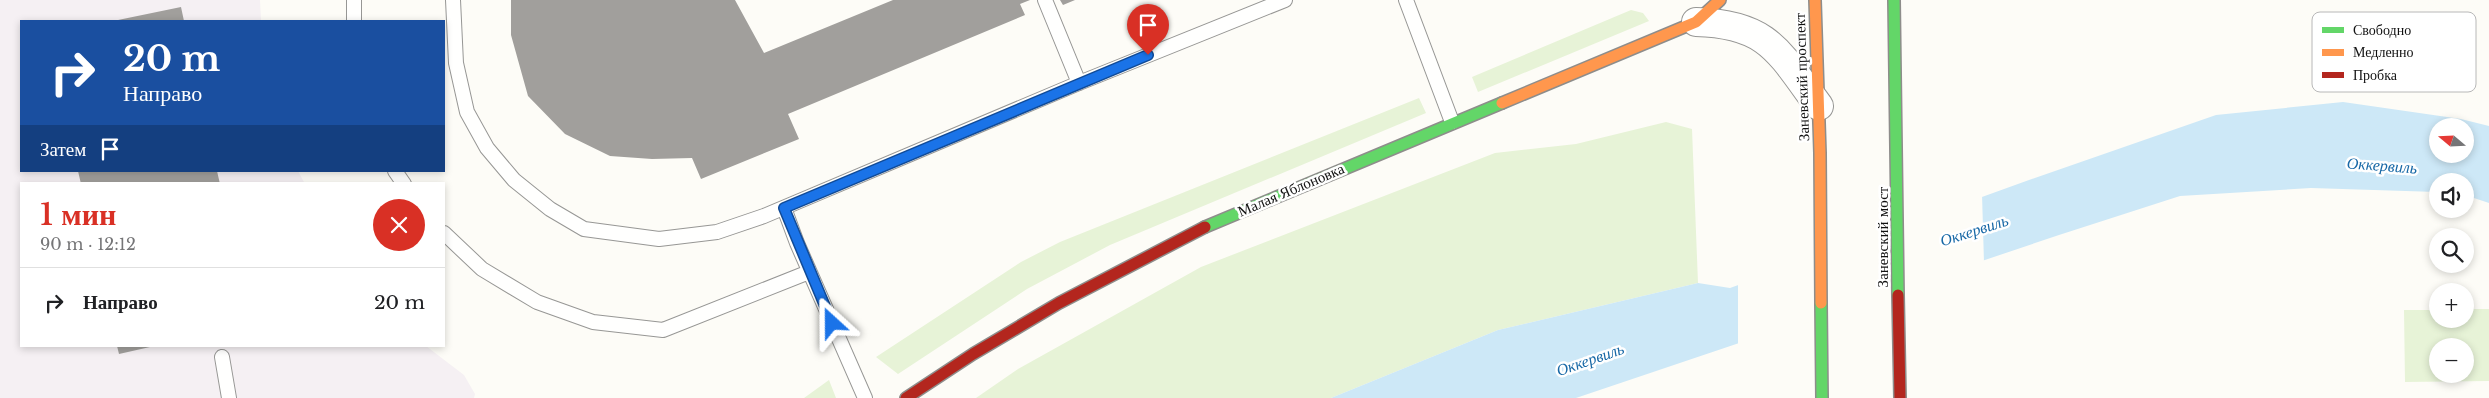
<!DOCTYPE html>
<html lang="ru">
<head>
<meta charset="utf-8">
<style>
	:root { --surface:#fff; --page:#f2f2f2; --text:#202124; --muted:#757577; --line:#e0e0e0; --accent:#d93025 }
	body { margin:0; font-family:"Libre Baskerville",serif; background:var(--page); color:var(--text); height:100vh; display:flex; flex-direction:column; font-size:19px; white-space:nowrap }
	* { box-sizing:border-box; margin:0 }
	p { font-size:16px; color:var(--muted) }
	.icon { flex:none; width:28px; height:28px; fill:none; stroke:currentColor; stroke-width:2; stroke-linecap:round; stroke-linejoin:round }
	.map { position:relative; flex:1; overflow:hidden }
	.details { position:absolute; left:20px; top:182px; width:425px; height:165px; display:flex; flex-direction:column; background:var(--surface); border-radius:0px; box-shadow:0 2px 8px #0003 }
	.details>* { flex:none }
	.banner { position:absolute; left:20px; top:20px; width:425px; height:152px; border-radius:0px; box-shadow:0 2px 8px #0003; background:#1a4fa0; color:#fff; overflow:hidden }
	.needle { width:32px; rotate:289deg }
	.fabs { position:absolute; left:2429px; top:118px; display:grid; gap:10px }
	.fabs a { display:grid; place-items:center; width:45px; height:45px; border-radius:50%; background:var(--surface); box-shadow:0 2px 8px #0003; font-size:25px }
	.pin { position:absolute; display:grid; place-items:center; width:42px; height:42px; color:#fff; margin:-51px -21px; border-radius:50% 50% 50% 0; rotate:-45deg; box-shadow:0 0 5px #0007 }
	.pin .icon { rotate:45deg }
	.me { position:absolute; width:55px; margin:-28px; rotate:336deg; stroke-linejoin:round; filter:drop-shadow(0 0 4px #0008) }
	.turn { display:flex; align-items:center; gap:18px; height:105px; padding:0 20px; font-size:22px }
	.turn .icon { width:65px; height:65px; stroke-width:2.5 }
	.turn b { display:block; font-size:35px; line-height:42px }
	.then { display:flex; align-items:center; height:48px; padding:0 20px; background:#0003; gap:10px; font-size:19px }
	.round { display:grid; place-items:center; flex:none; width:52px; height:52px; border-radius:26px; background:var(--page) }
	.summary { display:flex; align-items:center; justify-content:space-between; height:85px; padding:0 20px }
	h1 { font-size:30px; font-weight:600; line-height:38px; color:var(--accent) }
	ul { padding:0; list-style:none }
	li { display:flex; align-items:center; gap:15px; height:70px; padding:0 20px; border-top:1px solid var(--line) }
	li div { flex:1 }
	li b { display:block; font-size:19px }
	li em { font-style:normal }
	.map>svg:first-child { display:block }
	.industrial { fill:#f5f0f3 }
	.green { fill:#e7f3d7; fill-rule:evenodd }
	.water { fill:#cde8f7; fill-rule:evenodd }
	.pier { fill:#fdfcf7 }
	.building { fill:#a19f9c }
	.lines { fill:none; stroke-linecap:round; stroke-linejoin:round }
	.lane-casing { stroke:#979795; stroke-width:16 }
	.street-casing { stroke:#979795; stroke-width:30 }
	.fast-casing { stroke:#8e8d8b; stroke-width:14 }
	.slow-casing { stroke:#8e8d8b; stroke-width:14 }
	.jam-casing { stroke:#8e8d8b; stroke-width:14 }
	.lane { stroke:#fffffe; stroke-width:14 }
	.street { stroke:#fffffe; stroke-width:28 }
	.fast { stroke:#63d668; stroke-width:11 }
	.slow { stroke:#ff974d; stroke-width:11 }
	.jam { stroke:#b3261e; stroke-width:11 }
	.route-casing { stroke:#114b97; stroke-width:12 }
	.route { stroke:#1a73e8; stroke-width:9 }
	.labels { text-anchor:middle; stroke-width:5; stroke-linejoin:round; paint-order:stroke }
	.street-label { font-size:15px; fill:#111; stroke:#fff }
	.water-label { font-size:16px; font-style:italic; fill:#1768a6; stroke:#fff }
	.key { fill:#fff; stroke:#b8b8b8; stroke-width:1 }
	.key-label { font-size:14px; fill:#111 }
</style>
</head>
<body>
<div class="map">
<svg width="2489" height="398" viewBox="0 0 2489 398">
	<rect width="100%" height="100%" fill="#fdfcf7"/>
	<!-- industrial -->
	<path class="industrial" d="M 0,0 L 260,0 L 261,21 L 21,21 L 21,171 L 298,171 L 305,184 L 21,184 L 21,346 L 426,346 L 464,375 L 475,394 L 474,398 L 0,398 Z"/>
	<!-- green -->
	<path class="green" d="M 1631,10 L 1643,13 L 1649,21 L 1478,92 L 1472,77 Z
		M 1419,98 L 1426,113 L 1110,245 L 1027,289 L 898,374 L 876,357 L 1021,262 L 1060,242 Z
		M 1666,122 L 1692,129 L 1698,283 L 1498,330 L 1331,398 L 976,398 L 1018,369 L 1201,267 L 1495,153 L 1576,144 Z
		M 2465,309 L 2489,309 L 2489,381 L 2405,382 L 2404,310 L 2437,310 L 2438,319 L 2465,319 ZM 2465,346 L 2465,374 L 2438,374 L 2438,346 Z
		M 829,380 L 836,398 L 804,398 Z"/>
	<!-- water -->
	<path class="water" d="M 2343,102 L 2461,119 L 2489,126 L 2489,203 L 2465,195 L 2465,181 L 2438,181 L 2437,192 L 2311,188 L 2180,196 L 2059,235 L 1576,398 L 1331,398 L 1498,330 L 1698,283 L 1730,288 L 2029,180 L 2216,115 ZM 2438,126 L 2465,126 L 2465,154 L 2438,154 Z"/>
	<!-- pier -->
	<path class="pier" d="M 1982,194 L 1984,263 L 1738,346 L 1738,283 Z"/>
	<!-- building -->
	<path class="building" d="M 511,0 L 735,0 L 764,53 L 893,0 L 1030,0 L 1020,4 L 1025,15 L 788,114 L 799,139 L 701,179 L 692,158 L 652,159 L 610,156 L 565,134 L 528,96 L 511,35 Z
		M 1060,0 L 1075,0 L 1063,5 Z
		M 181,7 L 184,21 L 119,21 L 118,20 Z
		M 78,171 L 217,171 L 220,184 L 81,184 Z
		M 117,346 L 150,346 L 150,347 L 119,354 Z"/>
	<g class="lines">
		<defs>
			<path id="lane" d="M 354,0 L 354,21
				M 453,0 L 456,63 L 467,112 L 487,148 L 514,180 L 550,209 L 584,229 L 659,239 L 717,232 L 764,216 L 1079,83 L 1285,0
				M 1045,0 L 1079,83
				M 1406,0 L 1452,122
				M 395,171 L 404,184
				M 784,208 L 797,243 L 865,398
				M 444,233 L 482,269 L 537,302 L 593,322 L 663,330 L 809,272
				M 222,357 L 229,398"/>
			<path id="street" d="M 1696,22 C 1769,24 1779,52 1819,106"/>
			<path id="fast" d="M 1894,0 L 1898,295
				M 1205,227 L 1502,103
				M 1821,303 L 1822,398"/>
			<path id="slow" d="M 1815,0 L 1820,153 L 1821,303
				M 1502,103 L 1696,22 L 1720,0"/>
			<path id="jam" d="M 1898,295 L 1900,398
				M 906,398 L 973,354 L 1059,303 L 1205,227"/>
		</defs>
		<!-- lane casing -->
		<use href="#lane" class="lane-casing"/>
		<!-- street casing -->
		<use href="#street" class="street-casing"/>
		<!-- fast casing -->
		<use href="#fast" class="fast-casing"/>
		<!-- slow casing -->
		<use href="#slow" class="slow-casing"/>
		<!-- jam casing -->
		<use href="#jam" class="jam-casing"/>
		<!-- lane -->
		<use href="#lane" class="lane"/>
		<!-- street -->
		<use href="#street" class="street"/>
		<!-- fast -->
		<use href="#fast" class="fast"/>
		<!-- slow -->
		<use href="#slow" class="slow"/>
		<!-- jam -->
		<use href="#jam" class="jam"/>
	</g>
	<g class="lines">
		<defs>
			<path id="route" d="M 832,323 L 784,208 L 1148,55"/>
		</defs>
		<!-- route casing -->
		<use href="#route" class="route-casing"/>
		<!-- route -->
		<use href="#route" class="route"/>
	</g>
	<g class="labels">
		<!-- street labels -->
		<g class="street-label">
			<text transform="translate(1802 77) rotate(-92)" y="5">Заневский проспект</text>
			<text transform="translate(1291 190) rotate(-23)" y="5">Малая Яблоновка</text>
			<text transform="translate(1883 237) rotate(-90)" y="5">Заневский мост</text>
		</g>
		<!-- water labels -->
		<g class="water-label">
			<text transform="translate(2382 165) rotate(4)" y="6">Оккервиль</text>
			<text transform="translate(1974 230) rotate(-18)" y="6">Оккервиль</text>
			<text transform="translate(1590 359) rotate(-19)" y="6">Оккервиль</text>
		</g>
	</g>
	<!-- legend -->
	<rect x="2312" y="12" width="164" height="80" rx="8" class="key"/>
	<rect x="2322" y="27" width="22" height="6" fill="#63d668"/>
	<rect x="2322" y="49" width="22" height="7" fill="#ff974d"/>
	<rect x="2322" y="72" width="22" height="6" fill="#b3261e"/>
	<g class="key-label">
		<text x="2353" y="35">Свободно</text>
		<text x="2353" y="57">Медленно</text>
		<text x="2353" y="80">Пробка</text>
	</g>
</svg>
<div class="fabs">
<a><svg class="needle" viewBox="-14 -14 28 28"><path d="M0-13l5 13h-10z" fill="#e53935"/><path d="M0 13l5-13h-10z" fill="#757577"/></svg></a>
<a><svg class="icon" aria-label="sound" viewBox="0 0 24 24"><path d="M4 9h4l5-4v14l-5-4H4zM17 9q2 3 0 6"/></svg></a>
<a><svg class="icon" aria-label="search" viewBox="0 0 24 24"><circle cx="10" cy="10" r="6"/><path d="M15 15l6 6"/></svg></a>
<a>+</a>
<a>−</a>
</div>
<div class="pin" style="left:1148px;top:55px;background:#d93025"><svg class="icon" aria-label="arrive" viewBox="0 0 24 24"><path d="M6 21V4h12l-3 4 3 4H6"/></svg></div>
<svg class="me" style="left:832px;top:323px" viewBox="-20 -20 40 40"><path d="M0-17L14 15 0 8-14 15z" fill="#1a73e8" stroke="#fff" stroke-width="4"/></svg>
<div class="banner">
<div class="turn"><svg class="icon" aria-label="right" viewBox="0 0 24 24"><path d="M7 20v-9h11M14 6l5 5-5 5"/></svg><div><b>20 m</b>Направо</div></div>
<div class="then">Затем<svg class="icon" aria-label="arrive" viewBox="0 0 24 24"><path d="M6 21V4h12l-3 4 3 4H6"/></svg></div>
</div>
<section class="details">
<div class="summary"><div><h1>1 мин</h1><p>90 m · 12:12</p></div><a class="round" style="background:#d93025;color:#fff"><svg class="icon" aria-label="close" viewBox="0 0 24 24"><path d="M6 6l12 12M18 6L6 18"/></svg></a></div>
<ul>
<li><svg class="icon" aria-label="right" viewBox="0 0 24 24"><path d="M7 20v-9h11M14 6l5 5-5 5"/></svg><div><b>Направо</b></div><em>20 m</em></li>
</ul>
</section>
</div>
</body>
</html>
